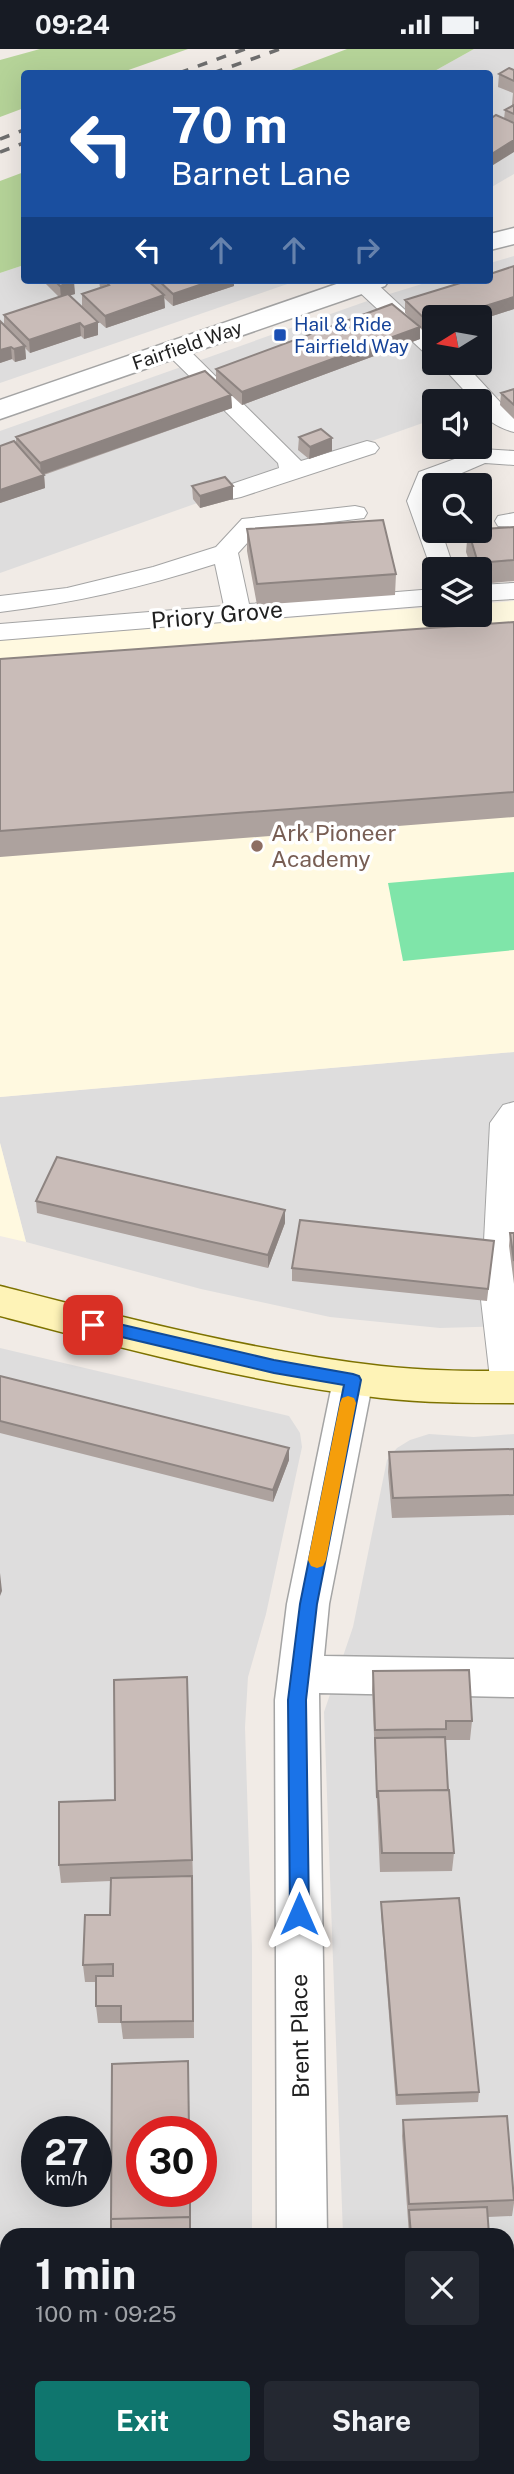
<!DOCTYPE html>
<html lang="en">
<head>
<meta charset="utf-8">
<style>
	:root { --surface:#171b24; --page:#242831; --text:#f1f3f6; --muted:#9ea1a6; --accent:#0f766e }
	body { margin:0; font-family:"Public Sans",sans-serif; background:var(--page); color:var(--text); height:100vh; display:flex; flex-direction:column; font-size:26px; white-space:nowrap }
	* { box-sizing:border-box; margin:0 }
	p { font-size:23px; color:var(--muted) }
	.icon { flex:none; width:38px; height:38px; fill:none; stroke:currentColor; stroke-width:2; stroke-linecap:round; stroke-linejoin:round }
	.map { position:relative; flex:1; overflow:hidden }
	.panel { position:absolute; left:0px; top:2179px; width:514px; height:247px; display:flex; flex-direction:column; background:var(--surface); border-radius:21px 21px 0 0; box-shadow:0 7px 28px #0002 }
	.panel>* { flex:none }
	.banner { position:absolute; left:21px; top:21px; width:472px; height:214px; border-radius:7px; box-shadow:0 7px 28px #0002; background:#1a4fa0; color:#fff; overflow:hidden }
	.needle { width:46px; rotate:259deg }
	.controls { position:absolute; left:422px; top:256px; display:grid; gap:14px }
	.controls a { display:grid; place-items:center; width:70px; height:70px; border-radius:7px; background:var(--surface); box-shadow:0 7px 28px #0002; font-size:35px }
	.speed { position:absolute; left:21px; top:2067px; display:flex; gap:14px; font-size:35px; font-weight:700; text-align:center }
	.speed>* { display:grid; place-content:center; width:91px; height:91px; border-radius:50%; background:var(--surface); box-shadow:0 7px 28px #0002; line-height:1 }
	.speed small { font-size:18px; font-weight:400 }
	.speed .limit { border:10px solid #d22; background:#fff; color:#111 }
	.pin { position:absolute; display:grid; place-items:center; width:60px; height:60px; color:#fff; margin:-30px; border-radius:14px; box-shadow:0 4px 10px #0006 }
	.me { position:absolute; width:77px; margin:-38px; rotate:0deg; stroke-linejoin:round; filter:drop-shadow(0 0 5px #0008) }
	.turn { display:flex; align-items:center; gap:24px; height:147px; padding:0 35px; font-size:32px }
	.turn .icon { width:91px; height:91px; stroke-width:2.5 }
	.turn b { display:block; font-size:49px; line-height:60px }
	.lanes { display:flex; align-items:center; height:66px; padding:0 35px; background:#0003; justify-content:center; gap:35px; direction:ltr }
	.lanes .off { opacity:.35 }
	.round { display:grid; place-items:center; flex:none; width:74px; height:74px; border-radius:7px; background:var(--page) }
	.summary { display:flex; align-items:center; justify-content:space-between; height:119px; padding:0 35px }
	h1 { font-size:42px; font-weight:700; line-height:52px }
	.cta { display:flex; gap:14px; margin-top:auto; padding:14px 35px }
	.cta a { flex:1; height:80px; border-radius:7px; background:var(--accent); color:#fff; font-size:28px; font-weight:700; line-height:80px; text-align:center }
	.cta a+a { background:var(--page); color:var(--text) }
	.status { display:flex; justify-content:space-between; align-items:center; height:49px; padding:0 35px; background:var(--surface); direction:ltr }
	.status svg { height:19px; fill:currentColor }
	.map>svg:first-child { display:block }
	.residential { fill:#dedddd; fill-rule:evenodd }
	.education { fill:#fff9e0 }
	.forest { fill:#b5d398 }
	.pitch { fill:#7fe5a9 }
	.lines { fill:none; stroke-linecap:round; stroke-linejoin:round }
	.lane-casing { stroke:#a4a4a4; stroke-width:2 }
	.street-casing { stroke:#a4a4a4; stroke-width:3 }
	.secondary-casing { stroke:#7d7200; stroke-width:3 }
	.lane { fill:#fff; fill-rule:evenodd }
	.street { fill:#fff; fill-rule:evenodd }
	.secondary { fill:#fef3b7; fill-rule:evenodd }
	.rail { stroke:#6e6e6e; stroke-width:3.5; stroke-dasharray:10 10; stroke-linecap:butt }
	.wall { fill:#ada29e }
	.shaded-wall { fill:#8d8481 }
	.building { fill:#c9bcb8; stroke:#8d8481; stroke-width:2 }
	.route { fill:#1a73e8; stroke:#114b97; stroke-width:2 }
	.slow { fill:#f59e0b }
	.transit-dot { fill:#1a4fb4; stroke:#fff; stroke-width:2.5 }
	.education-dot { fill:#8d6e63; stroke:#fff; stroke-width:2.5 }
	.labels { text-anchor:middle; stroke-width:7; stroke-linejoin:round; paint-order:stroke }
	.far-transit-label { font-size:19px; fill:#164399; stroke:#fff; text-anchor:start }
	.far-street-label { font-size:19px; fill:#202020; stroke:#fff }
	.street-label { font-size:23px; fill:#202020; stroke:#fff }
	.education-label { font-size:23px; fill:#785e54; stroke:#fff; text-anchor:start }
</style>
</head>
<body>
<div class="status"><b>09:24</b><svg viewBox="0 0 49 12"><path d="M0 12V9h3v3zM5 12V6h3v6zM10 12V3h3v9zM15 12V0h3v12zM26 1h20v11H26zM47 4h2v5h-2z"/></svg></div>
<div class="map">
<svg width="514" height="2425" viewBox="0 0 514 2425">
	<rect width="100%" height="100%" fill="#f1ebe6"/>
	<!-- residential -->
	<path class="residential" d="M 474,0 L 514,0 L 514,125 L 490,139 L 490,24 L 431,24 Z
		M 514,207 L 514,342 L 480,354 L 480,352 L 434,352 L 434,370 L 0,524 L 0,382 L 373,250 L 435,231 L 490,231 L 490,214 ZM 434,268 L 480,268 L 480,313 L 434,313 Z
		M 24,216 L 24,231 L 299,231 L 0,334 L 0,224 Z
		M 514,1003 L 514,1277 L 440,1279 L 330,1268 L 201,1240 L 26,1193 L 0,1094 L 0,1048 Z
		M 0,1299 L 289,1367 L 300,1384 L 302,1398 L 266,1565 L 248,1628 L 245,1678 L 252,1898 L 252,2186 L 7,2186 L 7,2418 L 211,2419 L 207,2425 L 0,2425 ZM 37,2082 L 96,2082 L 96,2142 L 37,2142 ZM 142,2082 L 201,2082 L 201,2142 L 142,2142 Z
		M 429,1385 L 474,1388 L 514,1385 L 514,2299 L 508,2300 L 508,2186 L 343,2186 L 324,1663 L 353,1578 L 387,1411 L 397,1399 L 410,1391 Z"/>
	<!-- education -->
	<path class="education" d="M 514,552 L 514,1003 L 0,1048 L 0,591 L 434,558 L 434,565 L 480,565 L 480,555 Z
		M 0,1094 L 26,1193 L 0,1187 Z"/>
	<!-- forest -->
	<path class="forest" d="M 40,0 L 188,0 L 120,24 L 24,24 L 24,59 L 0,68 L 0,11 Z
		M 347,0 L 474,0 L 431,24 L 283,24 Z
		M 24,123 L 24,216 L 0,224 L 0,132 Z"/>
	<!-- pitch -->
	<path class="pitch" d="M 514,823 L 514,901 L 403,912 L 388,834 Z"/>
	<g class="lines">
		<defs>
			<path id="lane" d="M 355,231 L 373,231 L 434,288 L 434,307 L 426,305 L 356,240 L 353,235 Z
				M 175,293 L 183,295 L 301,412 L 367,392 L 375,394 L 379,399 L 375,404 L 241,448 L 232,450 L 223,448 L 220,443 L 223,438 L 279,419 L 278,414 L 167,305 L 163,300 L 167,295 Z
				M 438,313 L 463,313 L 514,368 L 514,383 C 499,379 480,370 480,352 L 474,352 Z
				M 482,400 L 514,402 L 514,416 L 485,414 L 434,436 L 431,452 L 434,481 L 441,481 L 454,520 L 434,520 L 433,525 L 407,452 L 419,423 Z
				M 355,457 L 364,459 L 367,464 L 364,469 L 258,482 L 238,504 L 249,555 L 434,540 L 434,556 L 0,591 L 0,575 L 224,557 L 215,515 C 144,538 74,554 0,563 L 0,547 L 67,539 L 153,518 L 216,498 L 242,470 Z
				M 514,464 L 514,478 L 498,477 L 495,472 L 498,467 Z
				M 514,534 L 514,550 L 480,552 L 480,536 Z
				M 514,1053 L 514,1349 L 507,1351 L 495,1347 L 491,1338 L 481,1251 L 490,1074 L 503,1056 Z"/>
			<path id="street" d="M 514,179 L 514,195 L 490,201 L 490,185 Z
				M 348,231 L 389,231 L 385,237 L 0,370 L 0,351 Z
				M 353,1315 L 367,1320 L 373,1331 L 329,1555 L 324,1607 L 514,1610 L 514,1648 L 319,1644 L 327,2186 L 277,2186 L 275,1651 L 287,1555 L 333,1331 L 339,1320 Z
				M 514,2323 L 514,2375 L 508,2375 L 508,2324 Z
				M 245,2418 L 297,2418 L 294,2425 L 242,2425 Z
				M 435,2418 L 487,2418 L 488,2425 L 436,2425 Z"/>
			<path id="secondary" d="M 0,1237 C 126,1269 251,1302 381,1317 C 425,1322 470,1322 514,1322 L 514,1354 C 470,1354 425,1354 381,1349 C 251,1334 126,1300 0,1267 Z"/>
		</defs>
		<!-- lane casing -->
		<use href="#lane" class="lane-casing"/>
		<!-- street casing -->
		<use href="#street" class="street-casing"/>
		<!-- secondary casing -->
		<use href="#secondary" class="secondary-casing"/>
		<!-- lane -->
		<use href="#lane" class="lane"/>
		<!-- street -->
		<use href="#street" class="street"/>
		<!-- secondary -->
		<use href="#secondary" class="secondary"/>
		<!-- rail -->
		<path class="rail" d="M 179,24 L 245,0
			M 213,24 L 280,0
			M 0,90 L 24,81
			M 0,103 L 24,94"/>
	</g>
	<!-- wall -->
	<path class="wall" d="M 514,21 L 514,103 L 504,70 L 505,61 L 512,56 L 513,44 L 498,38 L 499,25 Z
		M 514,217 L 514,260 L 429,287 L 420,279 L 420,290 L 242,356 L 231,346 L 232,359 L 44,426 L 45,439 L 0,454 L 0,397 L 16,395 L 16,388 L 216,332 L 216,320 L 414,273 L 405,264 L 405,251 Z
		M 44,231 L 73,231 L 75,245 L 70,246 L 98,286 L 84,290 L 81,287 L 30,304 L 25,299 L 26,310 L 15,313 L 12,310 L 0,314 L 0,272 L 4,277 L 4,266 L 59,248 L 44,233 Z
		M 99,231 L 234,231 L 234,237 L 173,257 L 164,249 L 165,259 L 106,279 L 82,258 L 82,245 L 100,239 Z
		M 514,340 L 514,370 L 500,356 L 501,344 Z
		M 299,388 L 332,402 L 309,410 L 298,401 Z
		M 192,437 L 233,437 L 233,450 L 200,459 L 193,450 Z
		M 514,478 L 514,532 L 480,535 L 480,520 L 472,520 L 466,503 L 468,481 Z
		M 247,480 L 396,525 L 395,546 L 257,556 L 247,502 Z
		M 514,573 L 514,768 L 0,808 L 0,610 Z
		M 36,1152 L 285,1161 L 285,1174 L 268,1219 L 37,1164 Z
		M 510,1184 L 514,1184 L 514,1235 L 509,1197 Z
		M 494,1192 L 487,1252 L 292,1232 L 292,1219 Z
		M 0,1327 L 289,1399 L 289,1411 L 273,1453 L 0,1384 Z
		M 514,1400 L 514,1466 L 392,1469 L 388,1423 L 389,1403 Z
		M 373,1622 L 472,1672 L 470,1691 L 445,1691 L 448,1741 L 454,1804 L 452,1822 L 380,1823 L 372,1641 Z
		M 187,1628 L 193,1830 L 194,1989 L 123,1990 L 121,1974 L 98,1974 L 96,1957 L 96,1933 L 85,1933 L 83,1916 L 110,1866 L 111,1832 L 61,1834 L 59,1816 L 115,1751 Z
		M 381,1853 L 479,2043 L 478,2053 L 396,2056 L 381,1864 Z
		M 403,2071 L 514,2145 L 514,2154 L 512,2167 L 488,2168 L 489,2186 L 409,2186 L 402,2087 Z
		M 55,2418 L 105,2418 L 99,2425 L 61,2425 Z"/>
	<!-- shaded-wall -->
	<path class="shaded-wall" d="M 514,91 L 514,103 L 490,118 L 490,106 Z
		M 214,231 L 234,231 L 234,237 L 173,257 L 173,245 Z
		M 74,232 L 75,245 L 61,249 L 60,237 Z
		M 164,246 L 165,259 L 106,279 L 105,267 Z
		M 514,248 L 514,260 L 480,271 L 480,268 L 450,268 Z
		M 98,273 L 98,286 L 84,290 L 84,278 Z
		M 434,273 L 434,285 L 429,287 L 429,274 Z
		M 80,274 L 81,287 L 30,304 L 29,291 Z
		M 420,278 L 420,290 L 242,356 L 242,343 Z
		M 25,297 L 26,310 L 15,313 L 14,300 Z
		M 11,298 L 12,310 L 0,314 L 0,301 Z
		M 231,346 L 232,359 L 41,426 L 40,414 Z
		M 332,389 L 332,402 L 309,410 L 310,398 Z
		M 44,426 L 45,439 L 0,454 L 0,441 Z
		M 233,437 L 233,450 L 200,459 L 200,447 Z
		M 285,1161 L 285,1174 L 268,1219 L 268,1206 Z
		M 289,1399 L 289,1411 L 273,1453 L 273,1441 Z
		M 0,1524 L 2,1542 L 0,1547 Z
		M 17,2418 L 34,2418 L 27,2425 L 11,2425 Z
		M 90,2418 L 105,2418 L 99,2425 L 84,2425 Z"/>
	<!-- building -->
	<path class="building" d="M 509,19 L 514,21 L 514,32 L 499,25 Z
		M 514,56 L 514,65 L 505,61 Z
		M 496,66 L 514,74 L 514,91 L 490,106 L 490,70 Z
		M 514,217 L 514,248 L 450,268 L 434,268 L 434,273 L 429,274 L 405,251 L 470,231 L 490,231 L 490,225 Z
		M 54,231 L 73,231 L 74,232 L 60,237 Z
		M 104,231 L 147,231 L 164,246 L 105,267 L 82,245 L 109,236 Z
		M 158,231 L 214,231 L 173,245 Z
		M 68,245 L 98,273 L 84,278 L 80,274 L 29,291 L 4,266 Z
		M 392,255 L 420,278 L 242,343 L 216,320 Z
		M 0,272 L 25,297 L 14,300 L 11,298 L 0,301 Z
		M 205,322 L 231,346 L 40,414 L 16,388 Z
		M 514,340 L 514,356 L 501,344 Z
		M 321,380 L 332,389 L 310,398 L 299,388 Z
		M 14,392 L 44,426 L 0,441 L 0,397 Z
		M 225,428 L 233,437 L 200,447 L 192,437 Z
		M 383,471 L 396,525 L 257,535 L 247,480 Z
		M 514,478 L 514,511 L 478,514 L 468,481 Z
		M 514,573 L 514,743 L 0,782 L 0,610 Z
		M 57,1108 L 285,1161 L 268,1206 L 36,1152 Z
		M 300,1171 L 494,1192 L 488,1240 L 292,1219 Z
		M 510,1184 L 514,1184 L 514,1212 Z
		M 0,1327 L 289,1399 L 273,1441 L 0,1372 Z
		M 514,1400 L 514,1446 L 393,1449 L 389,1403 Z
		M 469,1621 L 472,1672 L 446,1672 L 446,1680 L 375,1681 L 373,1622 Z
		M 187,1628 L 192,1811 L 59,1816 L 59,1753 L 115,1751 L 114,1631 Z
		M 445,1688 L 448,1741 L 378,1742 L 377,1749 L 375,1689 Z
		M 449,1741 L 454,1804 L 382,1804 L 378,1742 Z
		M 192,1827 L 193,1972 L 121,1973 L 121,1957 L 96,1957 L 96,1927 L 113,1927 L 113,1915 L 83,1916 L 85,1866 L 110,1866 L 111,1829 Z
		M 459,1849 L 479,2043 L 397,2046 L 381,1853 Z
		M 188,2012 L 189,2082 L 142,2082 L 142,2142 L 190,2142 L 190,2174 L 190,2168 L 111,2170 L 112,2015 Z
		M 507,2067 L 514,2151 L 409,2155 L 403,2071 Z
		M 487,2158 L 489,2186 L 411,2186 L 409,2161 Z
		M 190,2168 L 190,2186 L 111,2186 L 111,2170 Z
		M 0,2259 L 7,2266 L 7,2418 L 17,2418 L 11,2425 L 5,2425 L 0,2420 Z
		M 66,2418 L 90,2418 L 84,2425 L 73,2425 Z"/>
	<!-- route -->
	<path class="route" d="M 93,1269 L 274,1311 L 353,1325 L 359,1327 L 361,1331 L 317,1555 L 306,1651 L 309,1865 L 306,1871 L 299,1874 L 292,1871 L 290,1865 L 288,1651 L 300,1555 L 344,1336 L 274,1324 L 88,1280 L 85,1276 Z"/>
	<!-- slow -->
	<path class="slow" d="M 348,1347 L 354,1349 L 356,1354 L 326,1511 L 323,1517 L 317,1519 L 311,1517 L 308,1511 L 340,1354 L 342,1349 Z"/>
	<!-- markers -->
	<rect class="transit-dot" x="273" y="279" width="14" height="14" rx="3.5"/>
	<circle class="education-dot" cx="257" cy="797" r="7"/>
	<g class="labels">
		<!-- far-transit labels -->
		<g class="far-transit-label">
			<text x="294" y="282">Hail &amp; Ride<tspan x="294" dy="22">Fairfield Way</tspan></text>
		</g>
		<!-- far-street labels -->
		<g class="far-street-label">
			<text transform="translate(187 296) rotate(-19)" y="7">Fairfield Way</text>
		</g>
		<!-- street labels -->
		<g class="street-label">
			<text transform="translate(217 566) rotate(-5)" y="8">Priory Grove</text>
			<text transform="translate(300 1987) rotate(-91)" y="8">Brent Place</text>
		</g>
		<!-- education labels -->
		<g class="education-label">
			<text x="271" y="792">Ark Pioneer<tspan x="271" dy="26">Academy</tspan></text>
		</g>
	</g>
</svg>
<div class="controls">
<a><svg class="needle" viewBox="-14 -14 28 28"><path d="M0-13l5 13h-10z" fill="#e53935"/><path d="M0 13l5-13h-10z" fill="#9ea1a6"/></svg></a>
<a><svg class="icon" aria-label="sound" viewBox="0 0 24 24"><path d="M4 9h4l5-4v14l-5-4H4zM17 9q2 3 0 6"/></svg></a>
<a><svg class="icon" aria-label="search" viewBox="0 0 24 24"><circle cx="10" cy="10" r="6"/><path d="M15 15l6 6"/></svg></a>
<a><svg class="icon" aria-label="layers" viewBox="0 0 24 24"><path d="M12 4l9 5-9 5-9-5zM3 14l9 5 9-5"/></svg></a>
</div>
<div class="speed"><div>27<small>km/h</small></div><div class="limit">30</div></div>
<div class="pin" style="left:93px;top:1276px;background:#d93025"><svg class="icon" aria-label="arrive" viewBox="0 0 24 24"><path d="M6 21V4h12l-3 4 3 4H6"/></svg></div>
<svg class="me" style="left:299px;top:1865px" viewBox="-20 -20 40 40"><path d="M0-17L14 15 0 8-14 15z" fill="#1a73e8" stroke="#fff" stroke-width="4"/></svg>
<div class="banner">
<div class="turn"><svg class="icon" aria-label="left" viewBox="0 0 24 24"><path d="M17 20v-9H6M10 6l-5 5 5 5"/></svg><div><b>70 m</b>Barnet Lane</div></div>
<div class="lanes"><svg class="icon" aria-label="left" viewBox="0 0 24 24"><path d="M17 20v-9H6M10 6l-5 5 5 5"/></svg><svg class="icon off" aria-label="ahead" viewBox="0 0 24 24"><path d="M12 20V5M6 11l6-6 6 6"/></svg><svg class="icon off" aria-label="ahead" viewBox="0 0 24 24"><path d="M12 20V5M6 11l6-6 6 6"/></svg><svg class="icon off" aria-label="right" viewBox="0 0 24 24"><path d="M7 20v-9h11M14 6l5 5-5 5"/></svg></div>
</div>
<section class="panel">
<div class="summary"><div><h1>1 min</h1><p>100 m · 09:25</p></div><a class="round"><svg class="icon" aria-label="close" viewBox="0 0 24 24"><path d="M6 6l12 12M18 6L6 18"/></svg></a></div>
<div class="cta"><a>Exit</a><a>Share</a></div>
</section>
</div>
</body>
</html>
